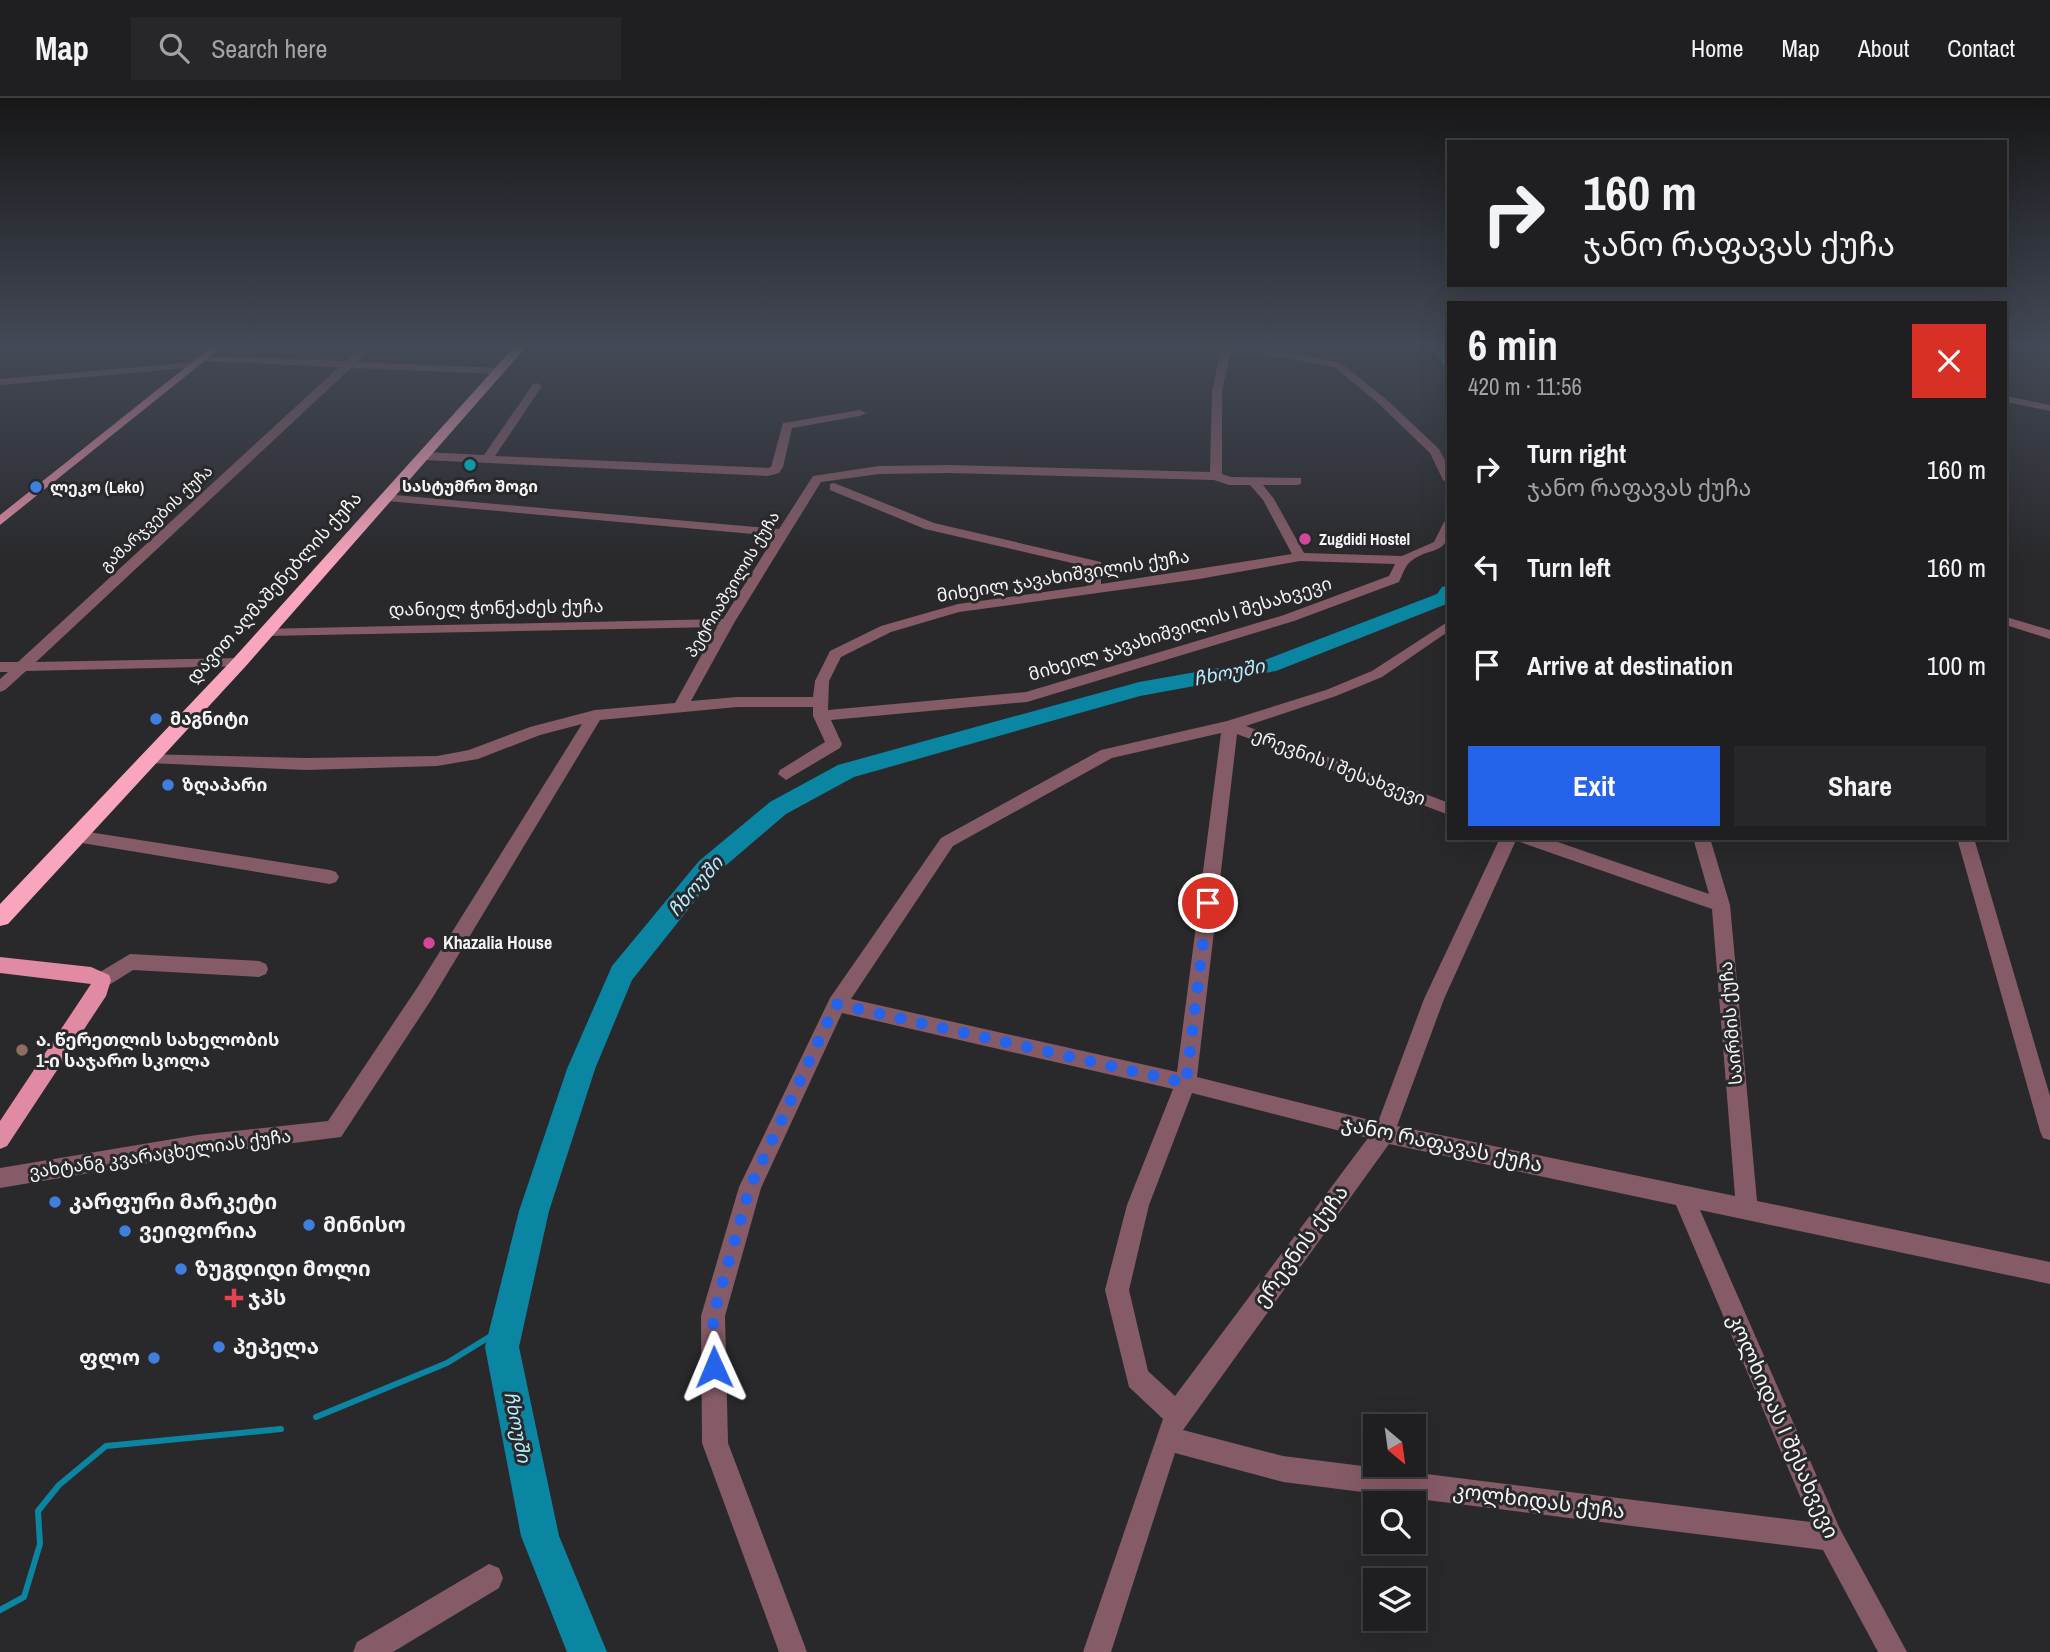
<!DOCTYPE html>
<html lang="en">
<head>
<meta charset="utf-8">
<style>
	:root { --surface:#1f1f21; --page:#27272a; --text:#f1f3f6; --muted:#a1a2a5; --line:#3c3d3f; --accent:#2563eb }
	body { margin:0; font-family:"Archivo Narrow","Noto Sans Georgian",sans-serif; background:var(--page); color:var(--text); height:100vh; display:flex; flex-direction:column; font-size:26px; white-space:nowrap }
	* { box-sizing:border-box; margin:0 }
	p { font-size:23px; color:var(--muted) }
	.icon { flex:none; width:38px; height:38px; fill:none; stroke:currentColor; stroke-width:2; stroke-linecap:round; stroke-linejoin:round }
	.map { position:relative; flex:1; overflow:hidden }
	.panel { position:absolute; left:1447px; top:203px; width:560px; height:539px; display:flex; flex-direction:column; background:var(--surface); border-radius:0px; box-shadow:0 7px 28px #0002,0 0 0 2px var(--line) }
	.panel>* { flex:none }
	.banner { position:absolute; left:1447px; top:42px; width:560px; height:147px; border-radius:0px; box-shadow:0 7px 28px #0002,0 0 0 2px var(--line); background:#1f1f21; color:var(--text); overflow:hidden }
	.needle { width:46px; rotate:151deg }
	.fabs { position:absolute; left:1363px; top:1316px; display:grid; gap:14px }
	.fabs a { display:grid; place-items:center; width:63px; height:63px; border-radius:0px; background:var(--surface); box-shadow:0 7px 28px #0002,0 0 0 2px var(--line); font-size:35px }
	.pin { position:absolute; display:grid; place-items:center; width:60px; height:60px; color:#fff; margin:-30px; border:4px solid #fff; border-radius:50%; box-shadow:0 2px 7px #0007 }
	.me { position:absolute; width:77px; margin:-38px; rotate:359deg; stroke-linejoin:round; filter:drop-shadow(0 0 5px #0008) }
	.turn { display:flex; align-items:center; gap:24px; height:147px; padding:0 21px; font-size:32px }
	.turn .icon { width:91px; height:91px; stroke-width:2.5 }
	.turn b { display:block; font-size:49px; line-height:60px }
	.round { display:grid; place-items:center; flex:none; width:74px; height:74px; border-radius:0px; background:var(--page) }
	.headline { display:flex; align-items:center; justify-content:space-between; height:119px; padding:0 21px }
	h1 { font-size:42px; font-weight:800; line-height:52px }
	.action { display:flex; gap:14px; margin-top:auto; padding:14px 21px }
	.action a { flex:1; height:80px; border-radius:0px; background:var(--accent); color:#fff; font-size:28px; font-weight:800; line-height:80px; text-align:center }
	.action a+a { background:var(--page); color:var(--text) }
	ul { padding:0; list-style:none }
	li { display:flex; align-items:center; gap:21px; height:98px; padding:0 21px }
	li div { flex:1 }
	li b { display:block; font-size:26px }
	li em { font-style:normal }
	header { display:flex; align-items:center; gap:42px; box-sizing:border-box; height:98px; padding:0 35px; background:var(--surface); border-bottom:2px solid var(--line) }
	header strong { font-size:33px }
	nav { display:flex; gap:38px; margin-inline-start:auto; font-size:24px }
	.search { width:490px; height:63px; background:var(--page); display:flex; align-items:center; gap:18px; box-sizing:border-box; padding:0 24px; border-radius:0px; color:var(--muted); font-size:26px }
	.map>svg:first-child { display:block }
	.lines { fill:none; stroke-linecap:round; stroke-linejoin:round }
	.stream { stroke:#0b86a2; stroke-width:6 }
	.river { fill:#0b86a2; fill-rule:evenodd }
	.minor { fill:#855b67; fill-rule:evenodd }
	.major { fill:#e08aa3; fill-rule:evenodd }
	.highway { fill:#f8a5bd; fill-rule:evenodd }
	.route { stroke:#2563eb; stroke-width:12; stroke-dasharray:0 21.6 }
	.culture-dot { fill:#0f9aa8; stroke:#29292c; stroke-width:2.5 }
	.shop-dot { fill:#3f7fe0; stroke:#29292c; stroke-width:2.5 }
	.hotel-dot { fill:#d1479c; stroke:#29292c; stroke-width:2.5 }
	.education-dot { fill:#8d6e63; stroke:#29292c; stroke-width:2.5 }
	.health-dot { fill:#e0444e; stroke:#29292c; stroke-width:2.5 }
	.labels { text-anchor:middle; stroke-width:6; stroke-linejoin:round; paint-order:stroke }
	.far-poi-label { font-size:16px; font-weight:bold; fill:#f4f4f6; stroke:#29292c; text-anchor:start }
	.far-street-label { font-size:16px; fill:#f4f4f6; stroke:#29292c }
	.street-label { font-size:18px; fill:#f4f4f6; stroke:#29292c }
	.poi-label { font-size:18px; font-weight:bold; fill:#f4f4f6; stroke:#29292c; text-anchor:start }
	.water-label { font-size:19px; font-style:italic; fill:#b3edff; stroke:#29292c }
	.near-street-label { font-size:21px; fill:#f4f4f6; stroke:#29292c }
	.near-poi-label { font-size:21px; font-weight:bold; fill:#f4f4f6; stroke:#29292c; text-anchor:start }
</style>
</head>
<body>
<header>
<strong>Map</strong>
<div class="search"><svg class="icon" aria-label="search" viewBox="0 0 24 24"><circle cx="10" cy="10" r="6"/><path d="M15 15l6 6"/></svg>Search here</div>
<nav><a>Home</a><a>Map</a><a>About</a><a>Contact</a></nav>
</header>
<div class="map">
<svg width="2050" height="1554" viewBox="0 0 2050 1554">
	<rect width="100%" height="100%" fill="#29292c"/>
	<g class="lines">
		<!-- stream -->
		<path class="stream" d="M 316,1319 L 447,1265 L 507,1228
			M 0,1512 L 24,1499 L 40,1446 L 38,1413 L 59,1387 L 106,1348 L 281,1331"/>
		<!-- river -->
		<path class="river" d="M 1428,249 L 1443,249 L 1449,255 L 1449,268 L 1444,267 Z
			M 1449,487 L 1449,505 L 1276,573 L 1140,598 L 854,679 L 786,716 L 717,775 L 632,882 L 595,971 L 549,1113 L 519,1249 L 559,1438 L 607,1554 L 567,1554 L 521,1438 L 485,1249 L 519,1113 L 567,971 L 612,868 L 699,763 L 770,704 L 838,667 L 1139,584 L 1265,562 L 1437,496 L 1442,489 Z"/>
		<!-- minor -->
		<path class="minor" d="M 361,249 L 372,249 L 357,264 L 499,270 L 504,273 L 499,276 L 351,270 L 36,564 L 239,560 L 246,565 L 244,568 L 26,573 L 5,592 L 0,594 L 0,581 L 8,574 L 0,574 L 0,564 L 18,564 L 339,269 L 203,263 L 199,262 L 199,258 L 346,263 Z
			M 1192,249 L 1231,249 L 1287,254 L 1341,265 L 1386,301 L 1439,351 L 1449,370 L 1449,386 L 1443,382 L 1430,355 L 1378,305 L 1334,269 L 1287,260 L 1230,255 L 1222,294 L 1222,376 L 1231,379 L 1301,380 L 1301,386 L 1297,387 L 1263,387 L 1274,401 L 1304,455 L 1402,458 L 1434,444 L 1444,424 L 1449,423 C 1449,461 1432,446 1410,464 C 1405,468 1402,478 1399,484 L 1294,523 L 1027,604 L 831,622 L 842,646 L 840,650 L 786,682 L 778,676 L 780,672 L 825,644 L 813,618 L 813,609 L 737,609 L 600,622 L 433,899 L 341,1039 L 197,1057 L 0,1090 L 0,1070 L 197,1037 L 328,1023 L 419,887 L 582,626 L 540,637 L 478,661 L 437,668 L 306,672 L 149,665 L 141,660 L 143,656 L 306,660 L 437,658 L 469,652 L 530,629 L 595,612 L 675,605 L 717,529 L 266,538 L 259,534 L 261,531 L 723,521 L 775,438 L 387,403 L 381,399 L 383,396 L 779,431 L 813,378 L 879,368 L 950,367 L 1210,374 L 1212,294 L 1220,254 L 1197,252 ZM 950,375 L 1214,382 L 1229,387 L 1250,387 L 1263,402 L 1292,456 L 1101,486 L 1101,464 L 934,425 L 834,385 L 830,386 L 830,392 L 925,431 L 1089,469 L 1087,488 L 958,506 L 881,528 L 830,553 L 815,583 L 813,599 L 737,599 L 691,603 L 734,525 L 821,384 L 879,376 ZM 1300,463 L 1395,466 L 1389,478 L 1284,517 L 1026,594 L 828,612 L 829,583 L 841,559 L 891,534 L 959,514 L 1199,481 Z
			M 193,264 L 198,267 L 197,269 L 0,287 L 0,281 Z
			M 537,285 L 542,288 L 495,358 L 768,370 L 771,369 L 783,325 L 860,312 L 866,315 L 860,318 L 792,330 L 783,369 L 779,375 L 768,378 L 424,362 L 418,358 L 424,354 L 484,357 L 533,286 Z
			M 2006,298 L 2050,307 L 2050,313 L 2006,304 Z
			M 2006,519 L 2050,532 L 2050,541 L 2006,527 Z
			M 1449,523 L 1449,533 L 1382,579 L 1336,598 L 1246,628 L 1449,705 L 1449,717 L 1237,636 L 1197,979 L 1378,1024 L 1424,901 L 1500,740 L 1517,740 L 1444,901 L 1397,1028 L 1735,1098 L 1712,811 L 1520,744 L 1518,740 L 1546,740 L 1709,796 L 1693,740 L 1710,740 L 1730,807 L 1757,1103 L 2050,1164 L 2050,1186 L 1700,1112 L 1840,1431 L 1907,1554 L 1878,1554 L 1823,1452 L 1283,1384 L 1175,1355 L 1111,1554 L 1083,1554 L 1163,1321 L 1129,1289 L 1105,1192 L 1127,1107 L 1173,991 L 842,915 L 761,1090 L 725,1218 L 728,1345 L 807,1554 L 779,1554 L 702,1345 L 701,1218 L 739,1089 L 830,900 L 941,740 L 1101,652 L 1227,623 L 1326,592 L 1372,573 ZM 1221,635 L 1177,974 L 851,901 L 953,748 L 1112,660 ZM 1192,995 L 1368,1040 L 1175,1298 L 1148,1273 L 1129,1192 L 1149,1107 ZM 1389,1046 L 1676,1107 L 1811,1424 L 1283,1358 L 1183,1332 Z
			M 76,732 L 330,772 L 336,774 L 339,779 L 336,784 L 330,786 L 76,744 L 68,738 Z
			M 1957,740 L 1974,740 L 2050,998 L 2050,1042 L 2043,1040 L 2040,1033 Z
			M 130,856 L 259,863 L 266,866 L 268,871 L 266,876 L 259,879 L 133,872 L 109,887 L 102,890 L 95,887 L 93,882 L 95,877 Z
			M 489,1466 L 499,1470 L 503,1480 L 499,1490 L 393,1554 L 353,1554 L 357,1544 Z"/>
		<!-- major -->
		<path class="major" d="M 211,249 L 222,249 L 0,427 L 0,417 Z
			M 0,859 L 91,869 L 109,877 L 111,882 L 106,898 L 7,1048 L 0,1051 L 0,1023 L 91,886 L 0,875 Z"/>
		<!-- highway -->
		<path class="highway" d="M 514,249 L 526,249 L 245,569 L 8,826 L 0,828 L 0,806 L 233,561 Z"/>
	</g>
	<!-- sky -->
	<linearGradient id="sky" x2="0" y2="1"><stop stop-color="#171718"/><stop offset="0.53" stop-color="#434956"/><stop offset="1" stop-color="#434956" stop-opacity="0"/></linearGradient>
	<rect width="2050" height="466" fill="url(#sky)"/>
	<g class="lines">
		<!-- route -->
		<path class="route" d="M 714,1269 L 713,1218 L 750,1089 L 836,906 L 1186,985 L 1208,805"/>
	</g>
	<!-- markers -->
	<circle class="culture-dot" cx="470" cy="367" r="7"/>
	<g class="shop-dot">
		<circle cx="36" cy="389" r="7"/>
		<circle cx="156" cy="621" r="7"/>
		<circle cx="168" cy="687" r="7"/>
		<circle cx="55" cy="1104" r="7"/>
		<circle cx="309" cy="1127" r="7"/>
		<circle cx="125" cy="1133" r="7"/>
		<circle cx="181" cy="1171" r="7"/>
		<circle cx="219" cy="1249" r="7"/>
		<circle cx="154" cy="1260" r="7"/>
	</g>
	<g class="hotel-dot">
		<circle cx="1305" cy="441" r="7"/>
		<circle cx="429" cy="845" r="7"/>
	</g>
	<circle class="education-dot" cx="22" cy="952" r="7"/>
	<path class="health-dot" d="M230.5 1189.5h7v7h7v7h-7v7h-7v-7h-7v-7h7z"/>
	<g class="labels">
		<!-- far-poi labels -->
		<g class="far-poi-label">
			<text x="470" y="394" text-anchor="middle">სასტუმრო შოგი</text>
			<text x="50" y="395">ლეკო (Leko)</text>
			<text x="1319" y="447">Zugdidi Hostel</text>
		</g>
		<!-- far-street labels -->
		<g class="far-street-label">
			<text transform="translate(156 420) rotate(-43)" y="6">გამარჯვების ქუჩა</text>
			<text transform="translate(732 486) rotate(-59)" y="6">პეტრიაშვილის ქუჩა</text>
		</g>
		<!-- street labels -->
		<g class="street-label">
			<text transform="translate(1063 478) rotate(-9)" y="6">მიხეილ ჯავახიშვილის ქუჩა</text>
			<text transform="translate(274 490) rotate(-48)" y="6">დავით აღმაშენებლის ქუჩა</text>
			<text transform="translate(496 510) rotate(-1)" y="6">დანიელ ჭონქაძეს ქუჩა</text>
			<text transform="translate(1180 531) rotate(-17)" y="6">მიხეილ ჯავახიშვილის I შესახვევი</text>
			<text transform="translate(1339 669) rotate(21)" y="6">ერევნის I შესახვევი</text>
			<text transform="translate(1731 925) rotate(-95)" y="6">საირმის ქუჩა</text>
			<text transform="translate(160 1056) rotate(-8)" y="6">ვახტანგ კვარაცხელიას ქუჩა</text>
		</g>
		<!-- poi labels -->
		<g class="poi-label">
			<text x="170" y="627">მაგნიტი</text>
			<text x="182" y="693">ზღაპარი</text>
			<text x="443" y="851">Khazalia House</text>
			<text x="36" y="948">ა. წერეთლის სახელობის<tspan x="36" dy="21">1-ი საჯარო სკოლა</tspan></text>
		</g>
		<!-- water labels -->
		<g class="water-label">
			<text transform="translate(1229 574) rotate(-11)" y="7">ჩხოუში</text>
			<text transform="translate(695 788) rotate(-49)" y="7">ჩხოუში</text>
			<text transform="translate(518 1329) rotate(79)" y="7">ჩხოუში</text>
		</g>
		<!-- near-street labels -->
		<g class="near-street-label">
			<text transform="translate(1442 1046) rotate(12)" y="7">ჯანო რაფავას ქუჩა</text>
			<text transform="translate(1301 1148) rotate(-54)" y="7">ერევნის ქუჩა</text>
			<text transform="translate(1783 1328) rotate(66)" y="7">კოლხიდას I შესახვევი</text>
			<text transform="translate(1539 1403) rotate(7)" y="7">კოლხიდას ქუჩა</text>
		</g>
		<!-- near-poi labels -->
		<g class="near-poi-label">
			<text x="69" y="1111">კარფური მარკეტი</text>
			<text x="323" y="1134">მინისო</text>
			<text x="139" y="1140">ვეიფორია</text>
			<text x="195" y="1178">ზუგდიდი მოლი</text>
			<text x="248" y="1207">ჯპს</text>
			<text x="233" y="1256">პეპელა</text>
			<text x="140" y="1267" text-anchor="end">ფლო</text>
		</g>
	</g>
</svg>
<div class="fabs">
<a><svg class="needle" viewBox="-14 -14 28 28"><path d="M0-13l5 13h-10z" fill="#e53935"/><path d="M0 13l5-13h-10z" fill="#a1a2a5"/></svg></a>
<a><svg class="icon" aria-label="search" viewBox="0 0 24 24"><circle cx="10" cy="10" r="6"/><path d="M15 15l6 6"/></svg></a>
<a><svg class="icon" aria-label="layers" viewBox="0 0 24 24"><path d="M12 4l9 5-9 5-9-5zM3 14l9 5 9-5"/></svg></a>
</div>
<div class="pin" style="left:1208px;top:805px;background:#d93025"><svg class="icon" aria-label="arrive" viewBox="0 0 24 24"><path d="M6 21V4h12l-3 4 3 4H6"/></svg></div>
<svg class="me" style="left:714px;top:1269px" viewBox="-20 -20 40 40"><path d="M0-17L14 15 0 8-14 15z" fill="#2563eb" stroke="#fff" stroke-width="4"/></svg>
<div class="banner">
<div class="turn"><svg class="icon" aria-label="right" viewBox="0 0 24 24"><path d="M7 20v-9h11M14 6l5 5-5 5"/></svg><div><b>160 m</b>ჯანო რაფავას ქუჩა</div></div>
</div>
<section class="panel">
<div class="headline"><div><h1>6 min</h1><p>420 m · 11:56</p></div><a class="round" style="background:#d93025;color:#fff"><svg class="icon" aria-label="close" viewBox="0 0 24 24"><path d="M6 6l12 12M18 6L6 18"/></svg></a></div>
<ul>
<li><svg class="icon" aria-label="right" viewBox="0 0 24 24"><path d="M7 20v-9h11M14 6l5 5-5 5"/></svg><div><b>Turn right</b><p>ჯანო რაფავას ქუჩა</p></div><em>160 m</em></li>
<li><svg class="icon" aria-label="left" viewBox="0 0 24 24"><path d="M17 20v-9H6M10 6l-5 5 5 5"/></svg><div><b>Turn left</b></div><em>160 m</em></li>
<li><svg class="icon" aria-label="arrive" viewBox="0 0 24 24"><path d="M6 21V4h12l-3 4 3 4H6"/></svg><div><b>Arrive at destination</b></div><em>100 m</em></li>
</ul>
<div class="action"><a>Exit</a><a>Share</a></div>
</section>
</div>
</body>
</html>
